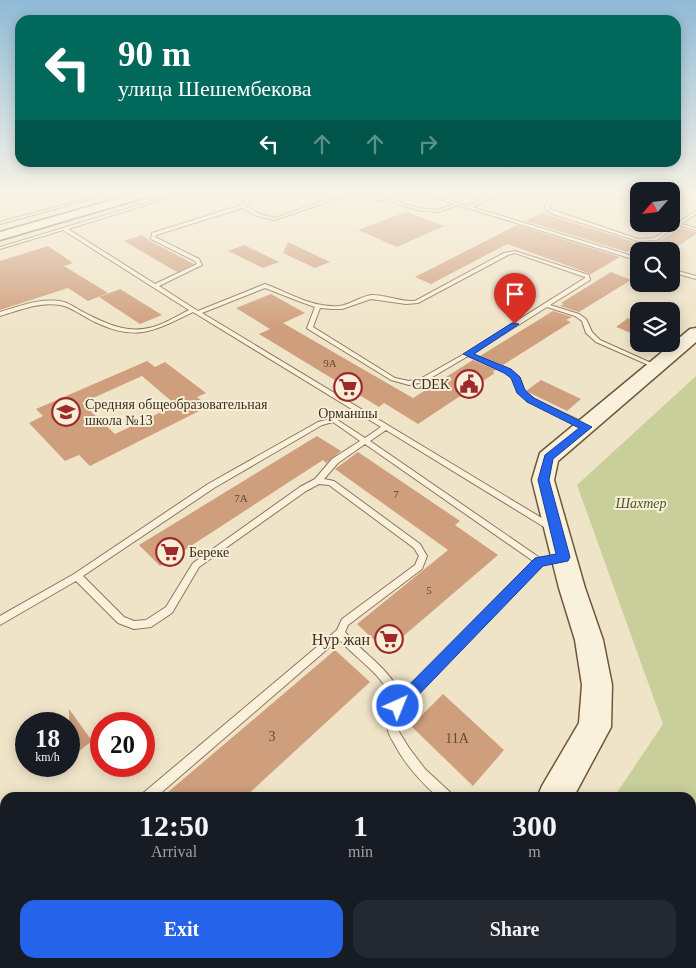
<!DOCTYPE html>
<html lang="en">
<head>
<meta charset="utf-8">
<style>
	:root { --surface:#171b24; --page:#242831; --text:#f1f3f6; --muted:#9ea1a6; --accent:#2563eb }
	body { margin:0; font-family:"Times New Roman",serif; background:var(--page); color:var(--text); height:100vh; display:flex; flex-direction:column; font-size:19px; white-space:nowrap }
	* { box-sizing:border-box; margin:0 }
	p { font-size:16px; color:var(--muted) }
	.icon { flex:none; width:28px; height:28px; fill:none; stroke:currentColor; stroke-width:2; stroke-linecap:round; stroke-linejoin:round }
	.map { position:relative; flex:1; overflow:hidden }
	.side { position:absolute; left:0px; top:792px; width:696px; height:176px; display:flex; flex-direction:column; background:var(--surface); border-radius:15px 15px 0 0; box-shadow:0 2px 12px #0003 }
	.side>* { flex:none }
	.banner { position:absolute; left:15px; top:15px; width:666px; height:152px; border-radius:15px; box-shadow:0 2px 12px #0003; background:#00695c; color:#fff; overflow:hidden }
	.needle { width:32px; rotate:242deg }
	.controls { position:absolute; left:630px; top:182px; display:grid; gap:10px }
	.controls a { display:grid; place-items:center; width:50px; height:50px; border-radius:10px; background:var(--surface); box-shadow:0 2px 12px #0003; font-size:25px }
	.speed { position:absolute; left:15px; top:712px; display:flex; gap:10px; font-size:25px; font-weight:700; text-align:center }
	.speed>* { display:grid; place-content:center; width:65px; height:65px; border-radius:50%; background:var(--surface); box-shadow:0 2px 12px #0003; line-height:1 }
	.speed small { font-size:12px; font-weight:400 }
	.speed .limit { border:8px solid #d22; background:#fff; color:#111 }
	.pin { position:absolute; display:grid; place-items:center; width:42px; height:42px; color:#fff; margin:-51px -21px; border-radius:50% 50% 50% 0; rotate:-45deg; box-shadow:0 0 5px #0007 }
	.pin .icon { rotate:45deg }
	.me { position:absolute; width:55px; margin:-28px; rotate:44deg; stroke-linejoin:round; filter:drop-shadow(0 0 4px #0008) }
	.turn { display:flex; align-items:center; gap:18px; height:105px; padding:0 20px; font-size:22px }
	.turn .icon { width:65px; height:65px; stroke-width:2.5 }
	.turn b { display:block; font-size:35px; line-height:42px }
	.lanes { display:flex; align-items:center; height:48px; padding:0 20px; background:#0003; justify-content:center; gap:25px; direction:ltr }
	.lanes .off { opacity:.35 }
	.eta { display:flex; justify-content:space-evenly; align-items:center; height:85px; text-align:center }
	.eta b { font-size:30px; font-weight:800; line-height:35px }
	.button { display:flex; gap:10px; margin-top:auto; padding:10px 20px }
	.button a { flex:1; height:58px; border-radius:15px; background:var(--accent); color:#fff; font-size:20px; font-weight:800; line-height:58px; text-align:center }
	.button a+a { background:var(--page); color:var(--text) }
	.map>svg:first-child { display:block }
	.green { fill:#c9cf9b }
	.building { fill:#cf9f7d; fill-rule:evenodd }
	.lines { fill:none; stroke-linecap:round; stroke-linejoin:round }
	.lane-casing { stroke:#8d765c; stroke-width:2 }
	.secondary-casing { stroke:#6f573f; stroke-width:3 }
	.lane { fill:#faf1dc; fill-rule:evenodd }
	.secondary { fill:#faf1dc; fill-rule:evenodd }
	.route { fill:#2563eb; stroke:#184099 }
	.labels { text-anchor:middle; stroke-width:4; stroke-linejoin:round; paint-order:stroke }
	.number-label { font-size:11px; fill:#624a37 }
	.poi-label { font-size:14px; fill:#3d2e20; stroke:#f7eed8; text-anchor:start }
	.park-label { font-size:14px; font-style:italic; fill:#4d5a26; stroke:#f7eed8 }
	.near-number-label { font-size:14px; fill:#624a37 }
	.near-poi-label { font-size:16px; fill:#3d2e20; stroke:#f7eed8; text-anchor:end }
</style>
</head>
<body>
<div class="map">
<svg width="696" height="968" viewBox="0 0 696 968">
	<rect width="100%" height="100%" fill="#f0e4c8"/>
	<!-- green -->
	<path class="green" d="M 696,376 L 696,968 L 499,968 L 502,964 L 691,964 L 691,798 L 614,797 L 663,724 L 577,485 Z"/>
	<!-- building -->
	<path class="building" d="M 406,212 L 444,226 L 397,247 L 358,230 Z
		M 542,213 L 641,244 L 627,252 L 525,221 Z
		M 517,225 L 620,257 L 591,274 L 507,244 L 431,284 L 415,277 Z
		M 680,228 L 696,232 L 696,234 L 671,251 L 643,251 Z
		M 142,235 L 150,241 L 194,264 L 177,272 L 124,241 Z
		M 288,242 L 330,262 L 315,268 L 283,253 Z
		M 244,245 L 279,262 L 263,268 L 228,251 Z
		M 48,246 L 73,263 L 64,266 L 108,293 L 88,301 L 68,288 L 0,310 L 0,261 Z
		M 611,272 L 631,280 L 579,312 L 560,306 L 564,304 L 561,303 Z
		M 120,289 L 162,315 L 140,324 L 99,297 Z
		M 271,294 L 305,313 L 283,323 L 413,398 L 473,360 L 496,370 L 492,372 L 495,373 L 418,424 L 384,403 L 379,407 L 259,334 L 270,329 L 236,308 Z
		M 553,311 L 572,317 L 566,320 L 571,322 L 503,365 L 480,356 Z
		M 628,318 L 639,323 L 639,336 L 616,327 Z
		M 147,361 L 155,367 L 165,362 L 206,393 L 197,397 L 209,406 L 90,466 L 79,455 L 65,461 L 29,423 L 43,416 L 36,409 ZM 142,376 L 176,405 L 115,434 L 82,403 Z
		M 541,380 L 581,399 L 567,411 L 526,391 Z
		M 317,436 L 341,451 L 326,463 L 323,460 L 160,566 L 139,545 Z
		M 358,452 L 460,521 L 455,525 L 498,555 L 386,651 L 357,624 L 448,550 L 335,469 Z
		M 335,650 L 370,682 L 244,798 L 161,798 Z
		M 443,694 L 504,750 L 473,786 L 411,726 Z
		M 69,709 L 92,741 L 69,759 Z"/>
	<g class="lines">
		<defs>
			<path id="lane" d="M 108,193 L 113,193 L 0,224 L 0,222 Z
				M 179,193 L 184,193 L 68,229 L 155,284 L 197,264 L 195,261 L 151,239 L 152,233 L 242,205 L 247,200 L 236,193 L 240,193 L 251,199 L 251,201 L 245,206 L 260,214 L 275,218 L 346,193 L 351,193 L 350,194 L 275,220 L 257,216 L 242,208 L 156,235 L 155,237 L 199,259 L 202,265 L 159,286 L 198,311 L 265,284 C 290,293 312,308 339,306 C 351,305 360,296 372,295 C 387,295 400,302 415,301 L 504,253 L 515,251 L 589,275 L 590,280 L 550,305 L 579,314 L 586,319 L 592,332 L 600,340 L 658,366 L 655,368 L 653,367 L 596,342 L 586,333 L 582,321 L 575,316 L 547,307 L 472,354 L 510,370 L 518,377 L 523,390 L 533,399 L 587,424 L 588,426 L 587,428 L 585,428 L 529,401 L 518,392 L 512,378 L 506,372 L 468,356 L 424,382 L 409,385 L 391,380 L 308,329 L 307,328 L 315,307 L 301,302 L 265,288 L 202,313 L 555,526 L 556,528 L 555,530 L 549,530 L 386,430 L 370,441 L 540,558 L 560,555 L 563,556 L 564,558 L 563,560 L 560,561 L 541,564 L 401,710 L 398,730 L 409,748 L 425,769 L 452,794 L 453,798 L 439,798 C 421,782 406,766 395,745 C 392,740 389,735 388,731 C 385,718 395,706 389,693 C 378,671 355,658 339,639 L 155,798 L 141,798 L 142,794 L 337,630 L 342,619 L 415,565 L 419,556 L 414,548 L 329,485 L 319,484 L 306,491 L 199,567 L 172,613 L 151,627 L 134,629 L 118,623 L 76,581 L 0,625 L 0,616 L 74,574 L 208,484 L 318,422 L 334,418 L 336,419 L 365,438 L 381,427 L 193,312 C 154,331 137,342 95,322 C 84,317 72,307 60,305 C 39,302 20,310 0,316 L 0,312 C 20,306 43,297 64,302 C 70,304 76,308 81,311 C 101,321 121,332 143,329 C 160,327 175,317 189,310 L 63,230 L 0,249 L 0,247 ZM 515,253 L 585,277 L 585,278 L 466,353 L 420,379 L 409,381 L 395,378 L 313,327 L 320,308 L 332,309 L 342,309 L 371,299 L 406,304 L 418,303 L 508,255 ZM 333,422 L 360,441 L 332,459 L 315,479 L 300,487 L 193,563 L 166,607 L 146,620 L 134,621 L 124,617 L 83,576 L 214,488 L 322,425 ZM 365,444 L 533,561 L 401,696 C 390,668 363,654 345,632 L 348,625 L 422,569 L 427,556 L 420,544 L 334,481 L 324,479 L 338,463 Z
				M 352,193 L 357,193 L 368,197 L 390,199 L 418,208 L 438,210 L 454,204 L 422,194 L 421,193 L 426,193 L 468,206 L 480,200 L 458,194 L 457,193 C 466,193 473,197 482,198 C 488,199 495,193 502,193 L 501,194 L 472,207 L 639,258 L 639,261 L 458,205 L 438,212 L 417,210 L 390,201 L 366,199 Z
				M 530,193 L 538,193 L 554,195 L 567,193 L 566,194 L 555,197 L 549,205 L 550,209 L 638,239 L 654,238 L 696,211 L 696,214 L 681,224 L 696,228 L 696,230 L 678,225 L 657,240 L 638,241 L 553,214 L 547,211 L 545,205 L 551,197 Z
				M 607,193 C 620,192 623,198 639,193 L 639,195 C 628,200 617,198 607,193 Z
				M 671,269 L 696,276 L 696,279 L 671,272 Z
				M 5,904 L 5,918 L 0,920 L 0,906 Z
				M 140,964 L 156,964 L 154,968 L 138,968 Z
				M 173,964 L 187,964 L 188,968 L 174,968 Z"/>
			<path id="secondary" d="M 137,193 L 155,193 L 153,195 L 0,240 L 0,232 Z
				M 696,328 L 696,342 L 558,461 L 554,480 L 585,588 L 603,640 L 612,685 L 611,727 L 573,798 L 537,798 L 542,786 L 579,723 L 582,685 L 575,640 L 559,588 L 532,480 L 540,453 L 690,329 Z
				M 409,964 L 451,964 L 450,968 L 407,968 Z"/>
		</defs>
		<!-- lane casing -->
		<use href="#lane" class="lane-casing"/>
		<!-- secondary casing -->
		<use href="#secondary" class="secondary-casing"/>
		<!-- lane -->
		<use href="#lane" class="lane"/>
		<!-- secondary -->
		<use href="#secondary" class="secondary"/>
	</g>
	<!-- sky -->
	<linearGradient id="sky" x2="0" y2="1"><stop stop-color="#8fbad6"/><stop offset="0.59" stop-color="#f8f3e6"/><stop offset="1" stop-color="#f8f3e6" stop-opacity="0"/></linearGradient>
	<rect width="696" height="328" fill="url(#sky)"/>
	<!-- route -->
	<path class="route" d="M 512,323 L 519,324 L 474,354 L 511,369 L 520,377 L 525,390 L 534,398 L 592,427 L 553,459 L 549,480 L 570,557 L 568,561 L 543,566 L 403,711 L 398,713 L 393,711 L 390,706 L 393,701 L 535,558 L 556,554 L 538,480 L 545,455 L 579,428 L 527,402 L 517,393 L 511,378 L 504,373 L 463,354 Z"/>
	<!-- icons -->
	<defs>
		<symbol id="civic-ring" viewBox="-11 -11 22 22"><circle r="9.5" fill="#f7eed8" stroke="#9e2a2b" stroke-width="1.5"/><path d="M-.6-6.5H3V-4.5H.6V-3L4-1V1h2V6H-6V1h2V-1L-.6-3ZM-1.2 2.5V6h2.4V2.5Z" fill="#9e2a2b"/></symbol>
		<symbol id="supermarket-ring" viewBox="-11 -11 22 22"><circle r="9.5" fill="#f7eed8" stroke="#9e2a2b" stroke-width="1.5"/><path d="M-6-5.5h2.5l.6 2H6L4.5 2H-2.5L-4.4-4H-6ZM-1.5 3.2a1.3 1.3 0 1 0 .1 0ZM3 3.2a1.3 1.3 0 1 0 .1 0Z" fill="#9e2a2b"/></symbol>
		<symbol id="school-ring" viewBox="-11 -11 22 22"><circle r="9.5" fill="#f7eed8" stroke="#9e2a2b" stroke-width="1.5"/><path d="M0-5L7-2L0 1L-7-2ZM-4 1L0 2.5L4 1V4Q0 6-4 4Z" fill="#9e2a2b"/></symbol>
	</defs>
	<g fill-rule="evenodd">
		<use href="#civic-ring" x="453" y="368" width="32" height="32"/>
		<use href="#supermarket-ring" x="332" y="371" width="32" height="32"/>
		<use href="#school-ring" x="50" y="396" width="32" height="32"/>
		<use href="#supermarket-ring" x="154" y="536" width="32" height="32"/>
		<use href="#supermarket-ring" x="373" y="623" width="32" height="32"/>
	</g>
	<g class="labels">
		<!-- number labels -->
		<g class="number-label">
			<text x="330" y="367">9А</text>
			<text x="396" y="498">7</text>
			<text x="241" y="502">7А</text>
			<text x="429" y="594">5</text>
		</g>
		<!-- poi labels -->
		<g class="poi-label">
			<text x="450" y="389" text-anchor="end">CDEK</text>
			<text x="85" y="409">Средняя общеобразовательная<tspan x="85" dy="16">школа №13</tspan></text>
			<text x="348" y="418" text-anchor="middle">Орманшы</text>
			<text x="189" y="557">Береке</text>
		</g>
		<!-- park labels -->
		<g class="park-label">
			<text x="641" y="508">Шахтер</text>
		</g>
		<!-- near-number labels -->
		<g class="near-number-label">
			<text x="272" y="741">3</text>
			<text x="457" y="743">11А</text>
		</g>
		<!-- near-poi labels -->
		<g class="near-poi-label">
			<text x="370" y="645">Нур жан</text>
		</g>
	</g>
</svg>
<div class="controls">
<a><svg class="needle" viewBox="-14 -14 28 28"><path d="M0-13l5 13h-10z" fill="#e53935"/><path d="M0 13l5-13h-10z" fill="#9ea1a6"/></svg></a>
<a><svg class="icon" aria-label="search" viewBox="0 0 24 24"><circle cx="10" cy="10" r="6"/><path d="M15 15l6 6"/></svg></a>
<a><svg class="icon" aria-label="layers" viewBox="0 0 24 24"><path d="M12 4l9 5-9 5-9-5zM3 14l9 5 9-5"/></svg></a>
</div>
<div class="speed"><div>18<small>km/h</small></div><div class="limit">20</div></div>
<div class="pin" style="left:515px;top:324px;background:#d93025"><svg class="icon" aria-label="arrive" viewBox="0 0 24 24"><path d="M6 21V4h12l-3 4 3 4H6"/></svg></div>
<svg class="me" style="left:398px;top:706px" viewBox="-20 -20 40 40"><circle r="17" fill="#2563eb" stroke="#fff" stroke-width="3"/><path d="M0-11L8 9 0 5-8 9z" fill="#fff"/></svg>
<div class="banner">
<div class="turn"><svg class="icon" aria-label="left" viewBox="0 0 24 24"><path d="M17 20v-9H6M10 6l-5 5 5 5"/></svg><div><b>90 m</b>улица Шешембекова</div></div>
<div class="lanes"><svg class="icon" aria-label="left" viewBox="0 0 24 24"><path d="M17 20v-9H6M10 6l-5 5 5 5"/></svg><svg class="icon off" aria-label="ahead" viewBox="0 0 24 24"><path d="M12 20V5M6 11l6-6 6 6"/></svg><svg class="icon off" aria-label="ahead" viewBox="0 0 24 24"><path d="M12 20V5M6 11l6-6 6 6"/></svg><svg class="icon off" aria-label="right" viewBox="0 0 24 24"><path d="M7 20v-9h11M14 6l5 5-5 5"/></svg></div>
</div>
<section class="side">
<div class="eta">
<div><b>12:50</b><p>Arrival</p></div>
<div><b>1</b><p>min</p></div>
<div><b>300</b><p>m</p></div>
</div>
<div class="button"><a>Exit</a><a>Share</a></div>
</section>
</div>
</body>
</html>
